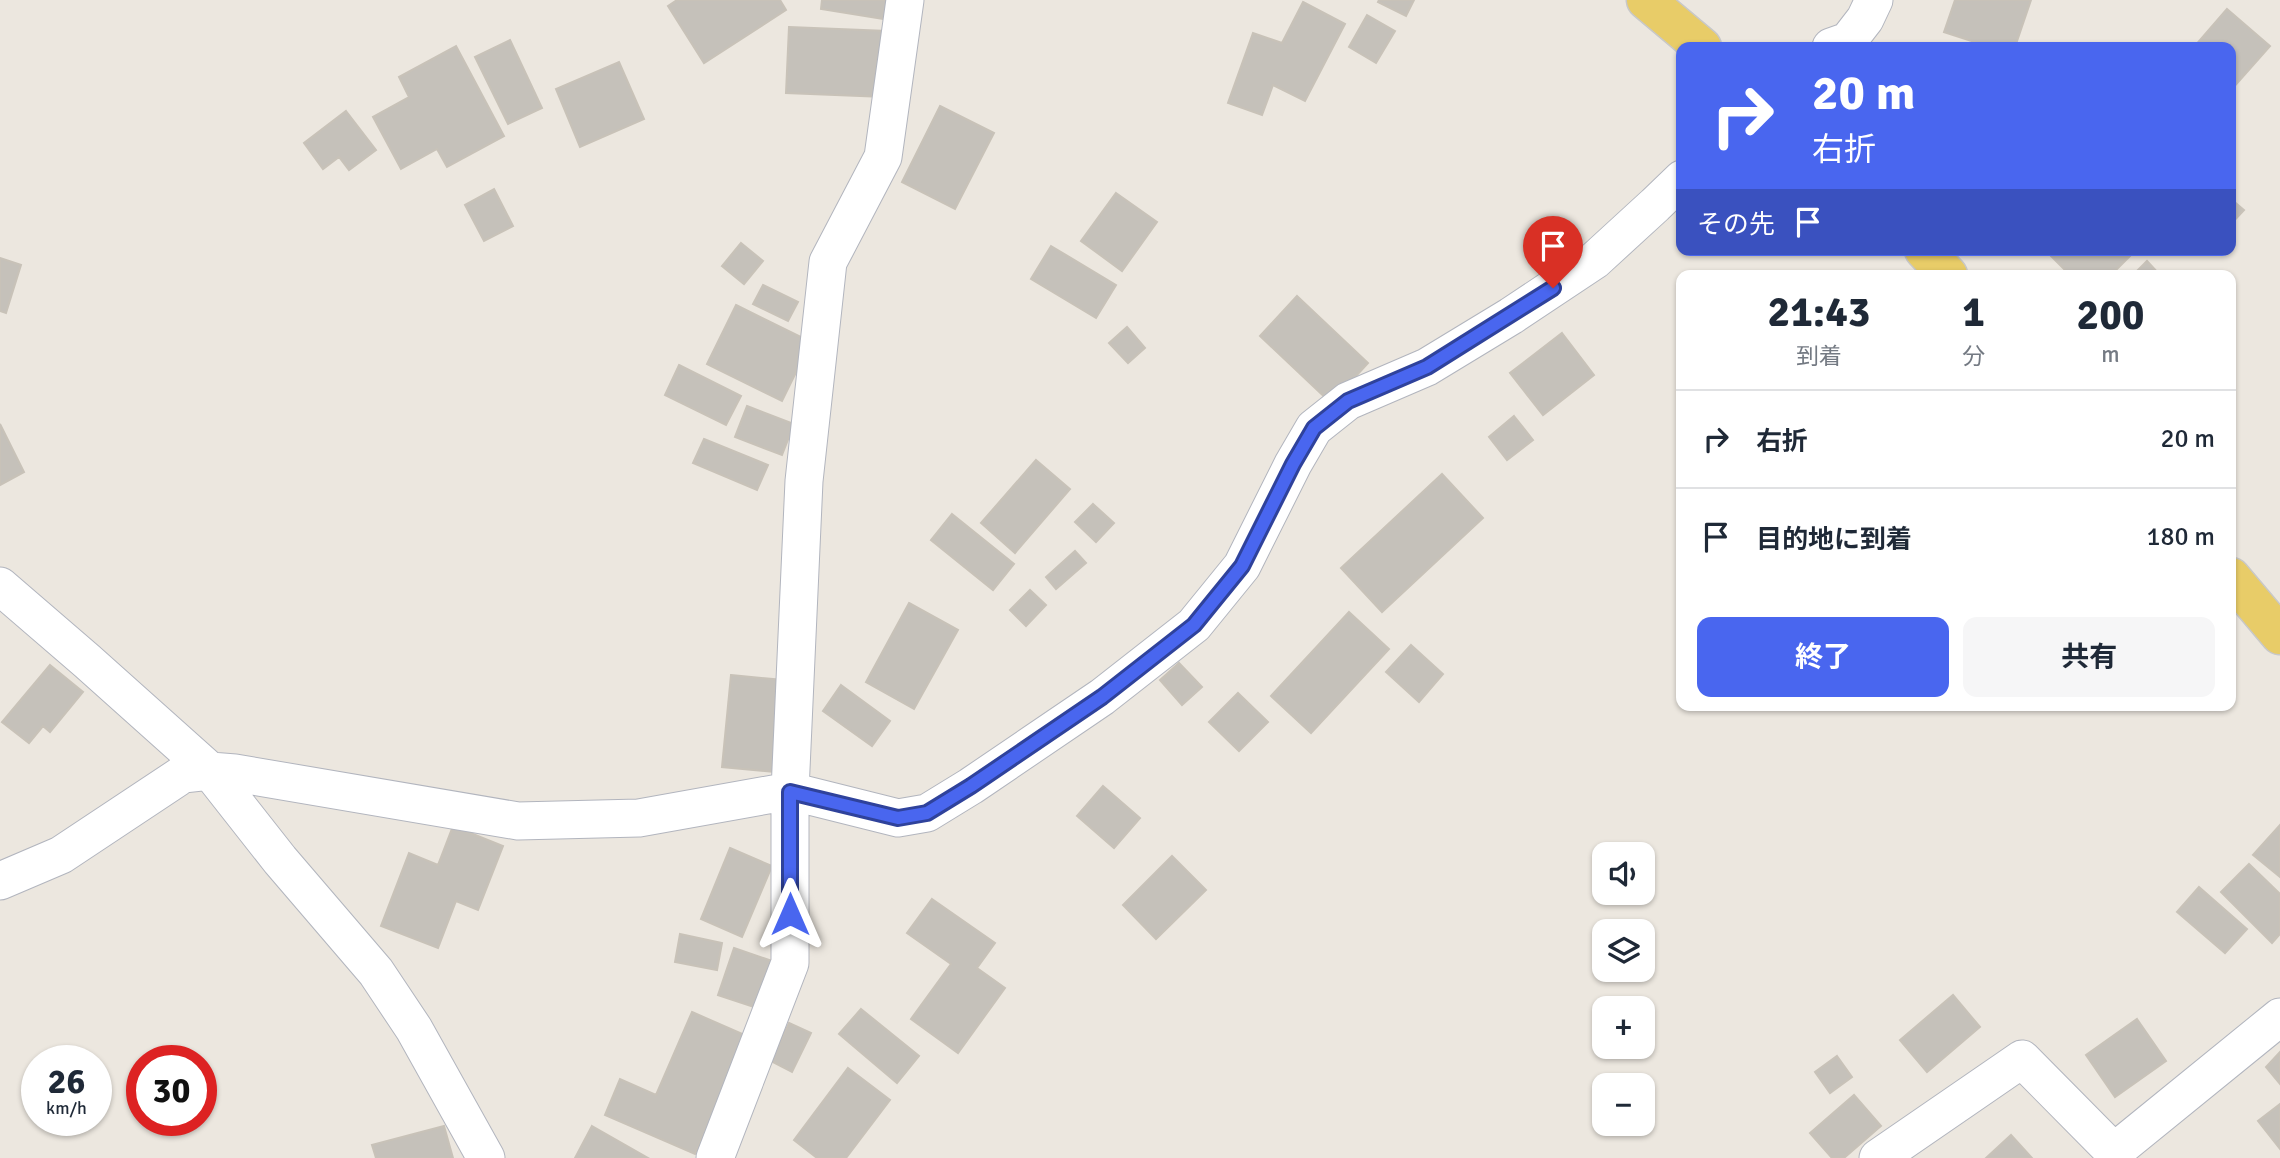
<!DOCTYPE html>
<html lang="ja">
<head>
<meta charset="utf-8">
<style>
	:root { --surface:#fff; --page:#f6f6f7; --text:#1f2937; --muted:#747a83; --line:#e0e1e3; --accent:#4966ef }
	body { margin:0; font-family:Signika,"Noto Sans JP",sans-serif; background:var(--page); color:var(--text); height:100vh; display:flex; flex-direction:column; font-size:26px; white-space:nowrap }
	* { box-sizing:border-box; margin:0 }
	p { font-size:23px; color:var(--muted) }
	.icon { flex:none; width:38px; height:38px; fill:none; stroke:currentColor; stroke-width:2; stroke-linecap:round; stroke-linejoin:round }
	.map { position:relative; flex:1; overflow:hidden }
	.details { position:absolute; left:1676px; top:270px; width:560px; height:441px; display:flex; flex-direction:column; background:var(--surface); border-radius:14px; box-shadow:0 2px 5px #0004 }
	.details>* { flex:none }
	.guide { position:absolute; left:1676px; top:42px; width:560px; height:214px; border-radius:14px; box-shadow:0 2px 5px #0004; background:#4966ef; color:#fff; overflow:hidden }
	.buttons { position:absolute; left:1592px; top:842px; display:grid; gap:14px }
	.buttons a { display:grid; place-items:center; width:63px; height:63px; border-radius:14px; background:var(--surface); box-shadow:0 2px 5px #0004; font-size:35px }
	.speed { position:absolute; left:21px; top:1045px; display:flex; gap:14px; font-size:35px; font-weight:700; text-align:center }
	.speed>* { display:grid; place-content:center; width:91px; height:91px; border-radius:50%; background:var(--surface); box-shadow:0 2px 5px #0004; line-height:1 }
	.speed small { font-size:18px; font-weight:400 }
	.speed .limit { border:10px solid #d22; background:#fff; color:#111 }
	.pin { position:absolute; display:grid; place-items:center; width:60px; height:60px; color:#fff; margin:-72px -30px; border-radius:50% 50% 50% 0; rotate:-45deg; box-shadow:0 0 7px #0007 }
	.pin .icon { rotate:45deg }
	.me { position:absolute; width:77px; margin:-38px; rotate:0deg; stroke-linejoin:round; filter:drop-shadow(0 0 5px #0008) }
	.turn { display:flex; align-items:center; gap:24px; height:147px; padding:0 21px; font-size:32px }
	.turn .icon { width:91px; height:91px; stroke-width:2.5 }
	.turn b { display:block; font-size:49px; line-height:60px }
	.then { display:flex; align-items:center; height:66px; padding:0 21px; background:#0003; gap:14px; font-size:26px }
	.eta { display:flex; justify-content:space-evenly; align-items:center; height:119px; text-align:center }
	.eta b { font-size:42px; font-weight:700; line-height:49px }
	.button { display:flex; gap:14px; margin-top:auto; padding:14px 21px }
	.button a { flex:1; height:80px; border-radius:14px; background:var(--accent); color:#fff; font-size:28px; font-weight:700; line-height:80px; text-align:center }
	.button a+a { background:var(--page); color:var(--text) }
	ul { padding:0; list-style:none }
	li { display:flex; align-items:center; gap:21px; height:98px; padding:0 21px; border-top:2px solid var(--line) }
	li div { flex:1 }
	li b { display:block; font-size:26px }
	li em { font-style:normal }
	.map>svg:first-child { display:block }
	.building { fill:#c5c1ba; stroke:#c8c2b8; stroke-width:2 }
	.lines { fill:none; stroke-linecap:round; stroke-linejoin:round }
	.street-casing { stroke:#b2b5be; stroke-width:39 }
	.primary-casing { stroke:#c8c8c8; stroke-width:41 }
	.street { stroke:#fff; stroke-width:37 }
	.primary { stroke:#e8cc68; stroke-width:38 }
	.route-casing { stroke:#2f429b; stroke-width:18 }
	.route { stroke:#4966ef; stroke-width:12 }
</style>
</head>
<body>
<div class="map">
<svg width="2280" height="1158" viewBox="0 0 2280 1158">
	<rect width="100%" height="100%" fill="#ece7df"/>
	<!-- building -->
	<path class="building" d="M 677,0 L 780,0 L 786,10 L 704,63 L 668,6 Z
		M 822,0 L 887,0 L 884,19 L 821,9 Z
		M 1379,0 L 1414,0 L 1406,16 L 1378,2 Z
		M 1955,0 L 2031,0 L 2015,47 L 1990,47 L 1944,32 Z
		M 1303,2 L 1345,24 L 1305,101 L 1273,85 L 1262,115 L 1228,103 L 1253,33 L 1282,43 Z
		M 2227,9 L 2270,46 L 2231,90 L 2231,47 L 2194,47 Z
		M 1367,15 L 1395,31 L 1376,63 L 1349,47 Z
		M 789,27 L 887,31 L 884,97 L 786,93 Z
		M 510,40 L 542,108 L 508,124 L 475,57 Z
		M 456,46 L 504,136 L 447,167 L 437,149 L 401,169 L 373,117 L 409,97 L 399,77 Z
		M 619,62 L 644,119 L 580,147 L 556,89 Z
		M 940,106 L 994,133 L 955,209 L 902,182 Z
		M 346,111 L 376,150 L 349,170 L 339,157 L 323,169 L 304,143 Z
		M 494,189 L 513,226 L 484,241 L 465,205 Z
		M 1116,193 L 1157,222 L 1122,271 L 1081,241 Z
		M 2231,199 L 2244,210 L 2231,224 Z
		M 741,243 L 763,261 L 744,284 L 722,266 Z
		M 1051,246 L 1116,285 L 1096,318 L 1031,279 Z
		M 2045,250 L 2135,250 L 2135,251 L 2111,275 L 2070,275 Z
		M 0,258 L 21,265 L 6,313 L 0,311 Z
		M 2147,261 L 2160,275 L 2133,275 Z
		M 763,285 L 798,302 L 788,321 L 753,304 Z
		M 1297,296 L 1368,363 L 1331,403 L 1260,336 Z
		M 736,305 L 811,342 L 782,401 L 707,364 Z
		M 1127,327 L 1145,348 L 1128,363 L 1109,343 Z
		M 1562,333 L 1594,375 L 1543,415 L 1510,373 Z
		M 679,365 L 741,396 L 726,425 L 665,395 Z
		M 747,406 L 794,424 L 782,455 L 735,437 Z
		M 1514,416 L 1533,440 L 1507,460 L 1489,437 Z
		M 0,424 L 24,472 L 0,485 Z
		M 704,439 L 768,465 L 757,490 L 693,463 Z
		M 1036,460 L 1070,489 L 1015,553 L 981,523 Z
		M 1442,474 L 1483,518 L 1382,612 L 1341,568 Z
		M 1093,504 L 1114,523 L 1096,542 L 1075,522 Z
		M 952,514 L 1014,564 L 993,590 L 931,540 Z
		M 1075,551 L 1086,563 L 1056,589 L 1046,577 Z
		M 1030,590 L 1046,605 L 1026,626 L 1010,610 Z
		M 909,603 L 958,630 L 914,709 L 866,682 Z
		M 1349,612 L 1389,649 L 1311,733 L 1271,696 Z
		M 1411,645 L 1443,674 L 1419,702 L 1386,672 Z
		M 1179,663 L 1202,687 L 1182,705 L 1160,680 Z
		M 50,665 L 83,692 L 50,732 L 43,726 L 29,743 L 2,722 Z
		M 731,675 L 783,680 L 774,772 L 722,767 Z
		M 841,685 L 890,721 L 872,746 L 823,711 Z
		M 1238,693 L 1268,722 L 1239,751 L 1209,722 Z
		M 1103,786 L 1140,818 L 1114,848 L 1077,816 Z
		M 2280,825 L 2280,877 L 2253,855 Z
		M 453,826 L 503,846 L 478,910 L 456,901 L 438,948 L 381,926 L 409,853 L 438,865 Z
		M 730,848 L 772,866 L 742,937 L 701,919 Z
		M 1172,856 L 1206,890 L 1156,939 L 1123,905 Z
		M 2249,864 L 2280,894 L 2280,934 L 2272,943 L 2221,892 Z
		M 2199,887 L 2247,929 L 2225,953 L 2177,912 Z
		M 932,899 L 995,943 L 977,968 L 1005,988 L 958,1053 L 911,1019 L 951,964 L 907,933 Z
		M 680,934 L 722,943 L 717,970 L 675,962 Z
		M 734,948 L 772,961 L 757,1008 L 718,995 Z
		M 1953,995 L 1980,1027 L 1927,1072 L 1900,1040 Z
		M 861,1009 L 919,1056 L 897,1083 L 839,1034 Z
		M 692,1012 L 747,1036 L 695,1154 L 605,1115 L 620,1079 L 656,1095 Z
		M 2137,1019 L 2166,1061 L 2115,1097 L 2086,1055 Z
		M 789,1023 L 811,1033 L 792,1072 L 771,1061 Z
		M 2280,1052 L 2280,1084 L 2266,1067 Z
		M 1837,1056 L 1852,1077 L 1830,1093 L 1815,1072 Z
		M 848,1068 L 890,1100 L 846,1158 L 817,1158 L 794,1140 Z
		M 1854,1095 L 1881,1126 L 1844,1158 L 1832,1158 L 1810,1133 Z
		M 2280,1104 L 2280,1149 L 2258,1121 Z
		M 444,1126 L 453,1158 L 376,1158 L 372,1145 Z
		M 592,1126 L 648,1158 L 575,1158 Z
		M 2011,1135 L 2032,1158 L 1986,1158 Z"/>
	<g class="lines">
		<defs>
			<path id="street" d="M 1831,47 L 1848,41 L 1865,19 L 1874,0
				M 0,586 L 87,661 L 210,771 L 280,860 L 376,972 L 414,1029 L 486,1158
				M 0,881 L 61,855 L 183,774 L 210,771 L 235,773 L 518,821 L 639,818 L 790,791 L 898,818 L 927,813 L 971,786 L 1102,697 L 1194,625 L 1242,566 L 1293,464 L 1314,428 L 1348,401 L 1427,367 L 1511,316 L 1595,260 L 1655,205 L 1682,179
				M 2114,1152 L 2280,1017
				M 715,1158 L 790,963 L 790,791 L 804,481 L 828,262 L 883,157 L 905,0
				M 1878,1158 L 2022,1059 L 2114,1152 L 2117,1158"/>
			<path id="primary" d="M 1646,0 L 1702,47
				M 1924,250 L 1948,275
				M 2231,577 L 2280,635"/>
		</defs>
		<!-- street casing -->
		<use href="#street" class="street-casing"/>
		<!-- primary casing -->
		<use href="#primary" class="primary-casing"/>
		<!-- street -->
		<use href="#street" class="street"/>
		<!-- primary -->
		<use href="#primary" class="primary"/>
	</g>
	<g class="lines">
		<defs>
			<path id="route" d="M 790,914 L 790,792 L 898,818 L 927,813 L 971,786 L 1102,697 L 1194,625 L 1242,566 L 1293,464 L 1314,428 L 1348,401 L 1427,367 L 1553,288"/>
		</defs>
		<!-- route casing -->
		<use href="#route" class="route-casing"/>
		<!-- route -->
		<use href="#route" class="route"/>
	</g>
</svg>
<div class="buttons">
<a><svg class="icon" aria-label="sound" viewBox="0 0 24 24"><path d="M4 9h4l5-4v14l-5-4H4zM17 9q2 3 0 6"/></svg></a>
<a><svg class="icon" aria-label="layers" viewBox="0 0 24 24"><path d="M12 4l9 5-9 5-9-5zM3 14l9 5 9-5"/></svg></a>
<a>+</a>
<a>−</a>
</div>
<div class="speed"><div>26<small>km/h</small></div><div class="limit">30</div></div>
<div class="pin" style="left:1553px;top:288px;background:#d93025"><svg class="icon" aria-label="arrive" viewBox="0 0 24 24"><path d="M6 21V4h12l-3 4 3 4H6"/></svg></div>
<svg class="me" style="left:790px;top:914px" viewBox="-20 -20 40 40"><path d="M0-17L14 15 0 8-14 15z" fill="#4966ef" stroke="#fff" stroke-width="4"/></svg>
<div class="guide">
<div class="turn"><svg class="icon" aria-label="right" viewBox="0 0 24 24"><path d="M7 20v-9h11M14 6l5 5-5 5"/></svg><div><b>20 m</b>右折</div></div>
<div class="then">その先<svg class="icon" aria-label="arrive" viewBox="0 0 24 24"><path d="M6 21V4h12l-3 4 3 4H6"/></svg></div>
</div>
<section class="details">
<div class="eta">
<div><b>21:43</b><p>到着</p></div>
<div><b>1</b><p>分</p></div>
<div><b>200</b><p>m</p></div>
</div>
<ul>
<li><svg class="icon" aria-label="right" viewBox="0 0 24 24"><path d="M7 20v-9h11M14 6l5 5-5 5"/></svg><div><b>右折</b></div><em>20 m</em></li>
<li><svg class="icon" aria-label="arrive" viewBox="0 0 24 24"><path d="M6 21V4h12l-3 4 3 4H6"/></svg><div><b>目的地に到着</b></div><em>180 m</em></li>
</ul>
<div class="button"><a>終了</a><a>共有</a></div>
</section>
</div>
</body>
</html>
